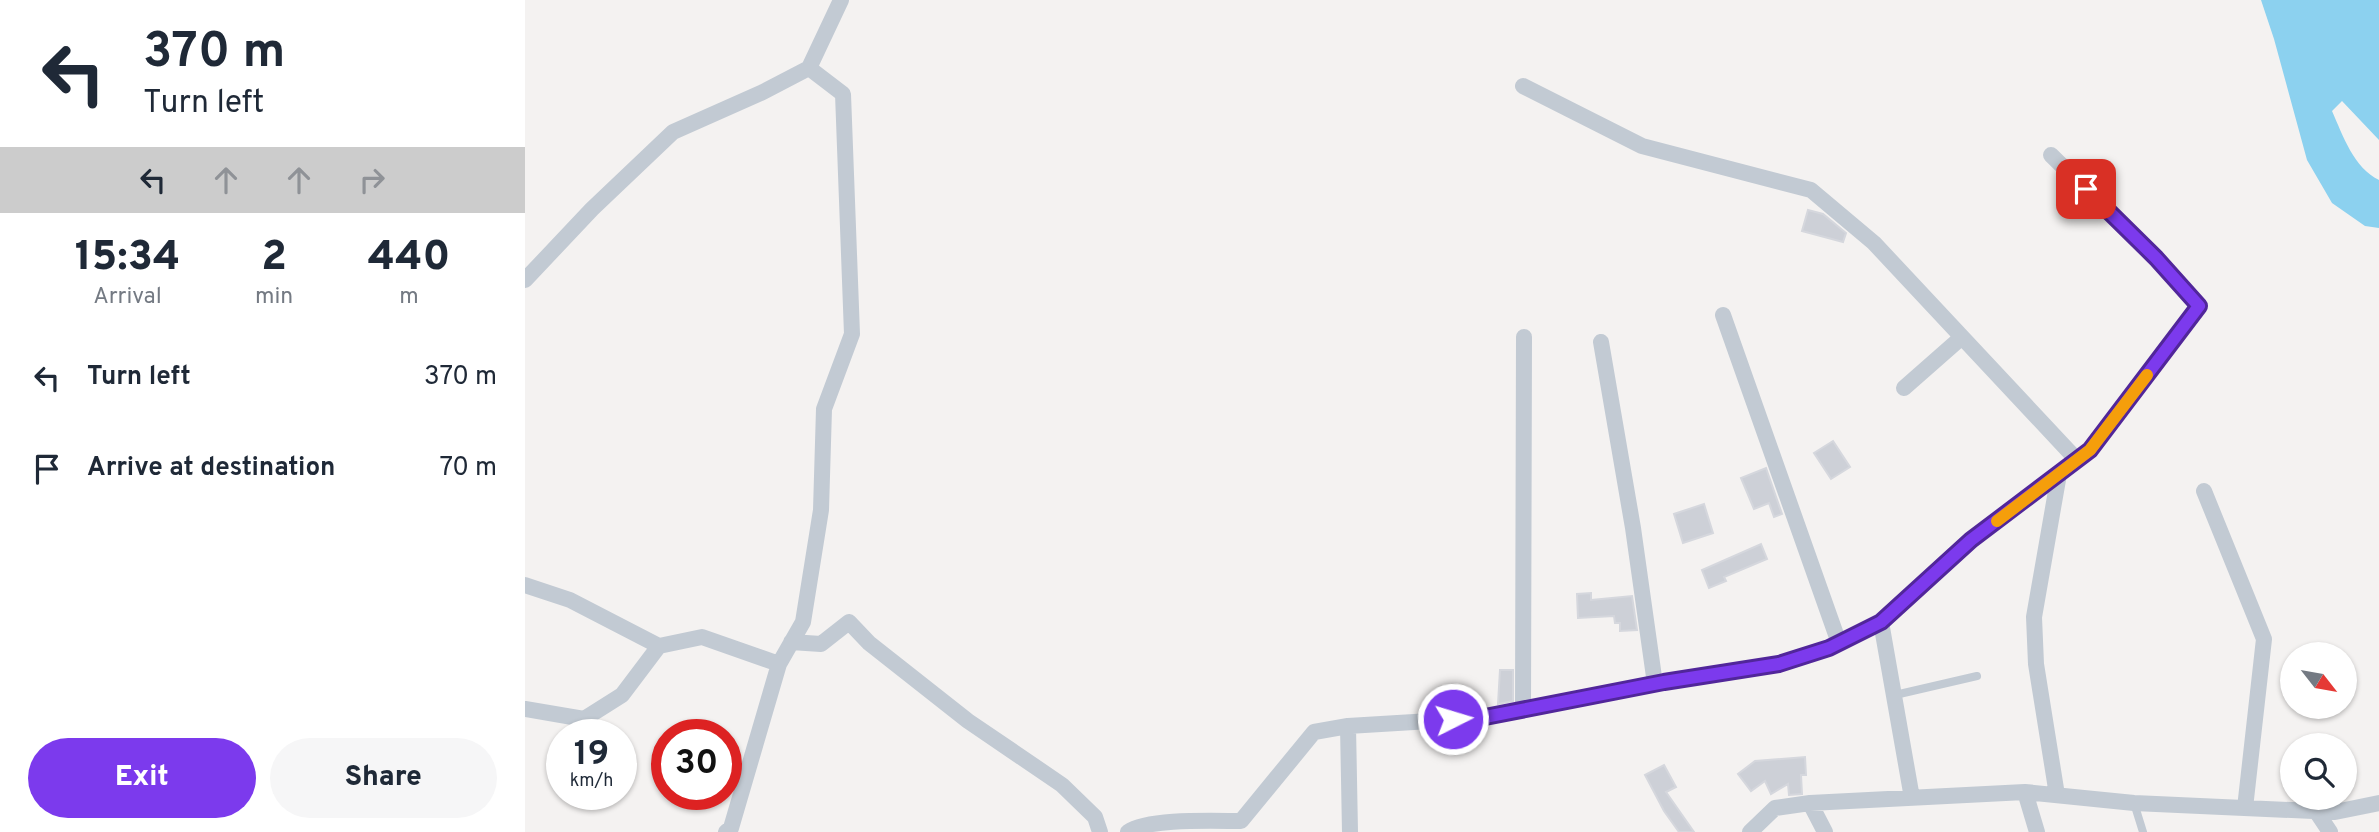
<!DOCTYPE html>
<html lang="en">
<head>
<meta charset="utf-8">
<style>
	:root { --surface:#fff; --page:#f6f6f7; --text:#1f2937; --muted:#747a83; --accent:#7c3aed }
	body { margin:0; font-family:Overpass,sans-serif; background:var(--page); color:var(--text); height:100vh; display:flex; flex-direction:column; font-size:26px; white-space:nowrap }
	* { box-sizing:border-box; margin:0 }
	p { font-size:23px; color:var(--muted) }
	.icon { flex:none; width:38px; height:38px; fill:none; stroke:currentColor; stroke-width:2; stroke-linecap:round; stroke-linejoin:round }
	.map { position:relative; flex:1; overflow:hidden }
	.drawer { display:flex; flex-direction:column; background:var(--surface); width:525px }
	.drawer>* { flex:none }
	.banner { background:#fff; color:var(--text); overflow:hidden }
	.needle { width:46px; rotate:121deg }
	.fabs { position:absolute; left:1755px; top:642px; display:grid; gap:14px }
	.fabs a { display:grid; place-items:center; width:77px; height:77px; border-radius:50%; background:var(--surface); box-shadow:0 2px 5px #0004; font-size:35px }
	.speed { position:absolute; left:21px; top:719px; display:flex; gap:14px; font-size:35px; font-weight:700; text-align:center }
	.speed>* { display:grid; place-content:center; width:91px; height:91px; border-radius:50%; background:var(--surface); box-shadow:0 2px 5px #0004; line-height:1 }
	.speed small { font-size:18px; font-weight:400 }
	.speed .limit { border:10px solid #d22; background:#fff; color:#111 }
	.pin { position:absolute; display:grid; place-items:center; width:60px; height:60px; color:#fff; margin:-30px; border-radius:14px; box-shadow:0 4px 10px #0006 }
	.me { position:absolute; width:77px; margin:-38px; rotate:85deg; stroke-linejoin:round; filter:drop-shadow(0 0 5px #0008) }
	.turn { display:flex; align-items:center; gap:24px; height:147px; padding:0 28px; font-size:32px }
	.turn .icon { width:91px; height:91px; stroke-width:2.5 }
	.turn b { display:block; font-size:49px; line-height:60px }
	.lanes { display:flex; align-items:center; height:66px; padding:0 28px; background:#0003; justify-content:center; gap:35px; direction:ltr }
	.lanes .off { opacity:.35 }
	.eta { display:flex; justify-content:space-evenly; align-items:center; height:119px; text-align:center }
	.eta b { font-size:42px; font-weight:800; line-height:49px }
	.cta { display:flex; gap:14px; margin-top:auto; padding:14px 28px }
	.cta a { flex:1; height:80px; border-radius:42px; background:var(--accent); color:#fff; font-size:28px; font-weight:800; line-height:80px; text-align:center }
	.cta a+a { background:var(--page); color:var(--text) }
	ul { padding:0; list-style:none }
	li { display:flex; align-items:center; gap:21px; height:91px; padding:0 28px }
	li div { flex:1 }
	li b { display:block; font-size:26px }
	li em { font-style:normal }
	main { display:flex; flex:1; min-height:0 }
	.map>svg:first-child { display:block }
	.water { fill:#8cd1ef }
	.building { fill:#cdd0d7; stroke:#d5d7dd; stroke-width:2 }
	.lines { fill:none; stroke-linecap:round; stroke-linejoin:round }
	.lane { stroke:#c2cad3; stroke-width:8 }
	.street { stroke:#c2cad3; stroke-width:16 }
	.route-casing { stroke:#51269a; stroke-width:18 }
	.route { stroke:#7c3aed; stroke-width:12 }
	.slow { stroke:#f59e0b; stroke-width:12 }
</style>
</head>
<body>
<main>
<section class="drawer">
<div class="banner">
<div class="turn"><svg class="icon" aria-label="left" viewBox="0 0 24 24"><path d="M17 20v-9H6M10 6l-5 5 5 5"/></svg><div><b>370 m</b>Turn left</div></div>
<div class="lanes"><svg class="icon" aria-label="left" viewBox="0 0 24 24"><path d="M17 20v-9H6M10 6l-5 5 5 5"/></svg><svg class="icon off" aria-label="ahead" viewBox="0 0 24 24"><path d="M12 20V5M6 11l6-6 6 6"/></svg><svg class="icon off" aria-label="ahead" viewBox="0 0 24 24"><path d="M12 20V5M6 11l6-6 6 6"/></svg><svg class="icon off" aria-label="right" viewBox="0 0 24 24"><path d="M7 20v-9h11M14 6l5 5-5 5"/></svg></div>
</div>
<div class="eta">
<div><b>15:34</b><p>Arrival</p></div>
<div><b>2</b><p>min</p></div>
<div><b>440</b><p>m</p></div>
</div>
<ul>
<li><svg class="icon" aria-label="left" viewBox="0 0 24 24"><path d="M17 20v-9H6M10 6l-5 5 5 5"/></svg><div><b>Turn left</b></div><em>370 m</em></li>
<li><svg class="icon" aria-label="arrive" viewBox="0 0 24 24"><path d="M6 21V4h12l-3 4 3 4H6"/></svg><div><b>Arrive at destination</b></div><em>70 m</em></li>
</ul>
<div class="cta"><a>Exit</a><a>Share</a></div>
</section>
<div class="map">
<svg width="1854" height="832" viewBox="0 0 1854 832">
	<rect width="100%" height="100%" fill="#f4f2f1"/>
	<!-- water -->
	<path class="water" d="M 1736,0 L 1854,0 L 1854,140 L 1817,101 L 1807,111 C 1818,136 1829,168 1854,180 L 1854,228 L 1840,226 L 1807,203 L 1782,160 L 1749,39 Z"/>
	<!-- building -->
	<path class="building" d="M 1283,210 L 1298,214 L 1321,233 L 1318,242 L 1277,231 Z
		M 1308,441 L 1325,467 L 1306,479 L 1289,453 Z
		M 1241,468 L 1257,514 L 1249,517 L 1244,503 L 1229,509 L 1216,478 Z
		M 1179,504 L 1188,533 L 1158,543 L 1149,514 Z
		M 1236,544 L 1242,559 L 1199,577 L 1201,581 L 1184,588 L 1177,570 Z
		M 1066,593 L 1066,600 L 1107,596 L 1112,630 L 1095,631 L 1095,623 L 1090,623 L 1089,616 L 1053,618 L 1052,594 Z
		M 975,670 L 988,670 L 988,701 L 973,704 Z
		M 1280,757 L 1281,775 L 1276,775 L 1277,794 L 1264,795 L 1263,784 L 1246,794 L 1240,781 L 1226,791 L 1213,774 L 1230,761 Z
		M 1139,765 L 1151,787 L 1141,792 L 1169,832 L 1154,832 L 1139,811 L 1120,775 Z"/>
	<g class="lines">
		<!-- lane -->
		<path class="lane" d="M 1370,695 L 1452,676
			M 1609,803 L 1618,832"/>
		<!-- street -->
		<path class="street" d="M 998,86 L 1117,146 L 1286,190 L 1349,243 L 1552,460
			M 0,280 L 67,209 L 148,132 L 238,92 L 284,68 L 316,0
			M 1198,315 L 1314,643
			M 1076,342 L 1108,528 L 1130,684
			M 1379,388 L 1437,337
			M 1679,491 L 1739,639 L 1720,808
			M 0,585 L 45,600 L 134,646
			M 1356,622 L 1387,798
			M 266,642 L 296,644 L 324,622 L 344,643 L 443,721 L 537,785 L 570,817 L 575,832
			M 0,709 L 59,719 L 97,695 L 134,646 L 177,637 L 254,664
			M 998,710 L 999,337
			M 823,726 L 825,832
			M 1500,792 L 1512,832
			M 1532,795 L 1511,664 L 1509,617 L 1534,474
			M 1285,803 L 1300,832
			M 1791,811 L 1805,832
			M 201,832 L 206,828 L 254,664 L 278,622 L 296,510 L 299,409 L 327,334 L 318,94 L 284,68
			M 603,832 C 623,818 689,821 716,821 L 789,732 L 823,726 L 955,718 L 1139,682 L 1254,664 L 1304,648 L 1356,622 L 1446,540 L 1565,450 L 1674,306 L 1631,258 L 1526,155
			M 1225,832 L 1250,808 L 1285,803 L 1500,792 L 1609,803 L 1810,812 L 1854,803"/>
	</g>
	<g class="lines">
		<defs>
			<path id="route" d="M 928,719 L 955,718 L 1139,682 L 1254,664 L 1304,648 L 1356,622 L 1446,540 L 1565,450 L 1674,306 L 1631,258 L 1561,189"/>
		</defs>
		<!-- route casing -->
		<use href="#route" class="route-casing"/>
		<!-- route -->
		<use href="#route" class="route"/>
		<!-- slow -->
		<path class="slow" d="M 1472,521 L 1565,450 L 1622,375"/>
	</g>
</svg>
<div class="fabs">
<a><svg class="needle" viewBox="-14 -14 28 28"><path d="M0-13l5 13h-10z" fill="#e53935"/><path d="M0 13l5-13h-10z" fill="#747a83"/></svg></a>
<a><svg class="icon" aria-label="search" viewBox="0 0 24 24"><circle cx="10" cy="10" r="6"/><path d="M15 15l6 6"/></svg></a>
</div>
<div class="speed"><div>19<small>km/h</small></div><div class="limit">30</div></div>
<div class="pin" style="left:1561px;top:189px;background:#d93025"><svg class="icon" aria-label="arrive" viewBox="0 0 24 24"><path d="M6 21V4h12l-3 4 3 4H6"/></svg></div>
<svg class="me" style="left:928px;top:719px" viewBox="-20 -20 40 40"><circle r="17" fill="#7c3aed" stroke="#fff" stroke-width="3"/><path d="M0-11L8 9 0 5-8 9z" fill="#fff"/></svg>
</div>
</main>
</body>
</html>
